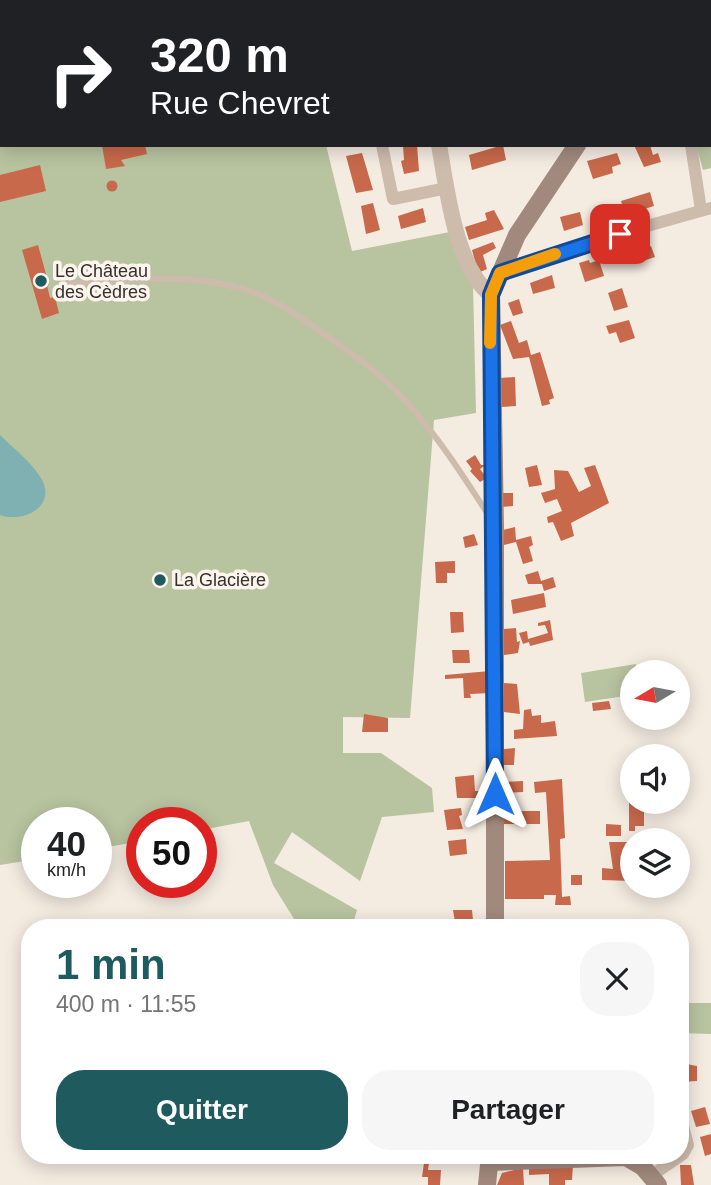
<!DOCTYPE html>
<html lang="fr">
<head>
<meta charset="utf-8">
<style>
	:root { --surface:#fff; --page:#f6f6f6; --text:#202124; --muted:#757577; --accent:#1f5a5e }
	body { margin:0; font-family:Arial,sans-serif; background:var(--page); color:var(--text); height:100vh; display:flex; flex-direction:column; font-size:26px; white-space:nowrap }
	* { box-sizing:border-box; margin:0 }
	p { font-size:23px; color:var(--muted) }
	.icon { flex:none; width:38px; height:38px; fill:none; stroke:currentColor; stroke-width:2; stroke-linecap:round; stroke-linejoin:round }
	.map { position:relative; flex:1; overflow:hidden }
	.sheet { position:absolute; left:21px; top:919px; width:668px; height:245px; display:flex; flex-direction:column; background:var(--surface); border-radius:28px; box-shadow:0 4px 18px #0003 }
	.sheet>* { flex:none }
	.guide { position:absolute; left:0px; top:0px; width:712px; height:147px; box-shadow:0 4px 18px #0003; background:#202124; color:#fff; overflow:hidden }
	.needle { width:46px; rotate:260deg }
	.buttons { position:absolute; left:620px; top:660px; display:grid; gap:14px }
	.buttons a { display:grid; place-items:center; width:70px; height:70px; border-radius:50%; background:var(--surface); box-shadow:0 4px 18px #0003; font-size:35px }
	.speed { position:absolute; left:21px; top:807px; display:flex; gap:14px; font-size:35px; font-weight:700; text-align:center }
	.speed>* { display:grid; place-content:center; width:91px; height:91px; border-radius:50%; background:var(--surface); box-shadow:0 4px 18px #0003; line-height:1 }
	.speed small { font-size:18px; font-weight:400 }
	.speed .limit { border:10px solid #d22; background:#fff; color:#111 }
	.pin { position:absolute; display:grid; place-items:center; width:60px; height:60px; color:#fff; margin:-30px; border-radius:14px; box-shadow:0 4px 10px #0006 }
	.me { position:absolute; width:77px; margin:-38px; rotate:0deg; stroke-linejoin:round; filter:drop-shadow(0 0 5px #0008) }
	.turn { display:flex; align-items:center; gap:24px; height:147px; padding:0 35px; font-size:32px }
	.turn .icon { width:91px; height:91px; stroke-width:2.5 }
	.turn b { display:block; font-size:49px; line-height:60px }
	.round { display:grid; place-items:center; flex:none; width:74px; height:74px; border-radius:28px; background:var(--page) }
	.summary { display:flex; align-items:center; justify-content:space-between; height:119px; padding:0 35px }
	h1 { font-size:42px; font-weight:700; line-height:52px; color:var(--accent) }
	.button { display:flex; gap:14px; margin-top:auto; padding:14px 35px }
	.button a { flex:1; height:80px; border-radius:28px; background:var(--accent); color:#fff; font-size:28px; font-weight:700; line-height:80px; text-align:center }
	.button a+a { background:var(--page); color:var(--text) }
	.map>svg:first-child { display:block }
	.green { fill:#b8c4a0 }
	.water { fill:#7fb0b2 }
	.building { fill:#c8694b }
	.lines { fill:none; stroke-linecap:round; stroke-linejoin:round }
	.service { stroke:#cdbbac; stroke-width:6 }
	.minor { stroke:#cdbbac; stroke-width:12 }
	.tertiary { stroke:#cdbbac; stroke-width:16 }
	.secondary { stroke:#a18a7d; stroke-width:18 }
	.route-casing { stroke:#114b97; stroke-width:18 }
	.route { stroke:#1a73e8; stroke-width:12 }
	.slow { stroke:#f59e0b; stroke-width:12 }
	.poi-dot { fill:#1f5a5e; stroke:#fbf5ee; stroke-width:2.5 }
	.labels { text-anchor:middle; stroke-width:7; stroke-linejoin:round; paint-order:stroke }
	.poi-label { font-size:18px; fill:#3b302b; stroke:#fbf5ee; text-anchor:start }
</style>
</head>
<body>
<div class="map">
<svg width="711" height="1185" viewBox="0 0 711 1185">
	<rect width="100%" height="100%" fill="#f4ebe1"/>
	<!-- green -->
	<path class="green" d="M 0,0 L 54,2 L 2,2 L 2,145 L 326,145 L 352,251 L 450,232 L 473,285 L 476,413 L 434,420 L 410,718 L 343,717 L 343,753 L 381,753 L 432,788 L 434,812 L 382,817 L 360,881 L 292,832 L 274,863 L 357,910 L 352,927 L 299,927 L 273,885 L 249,821 L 201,830 L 201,822 L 142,822 L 142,841 L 96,849 L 96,822 L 37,822 L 37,859 L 0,865 Z
		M 711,80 L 711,168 L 703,170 L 696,145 L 710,145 Z
		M 636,664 L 637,672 L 632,672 L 632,695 L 585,702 L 581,673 Z
		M 681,1003 L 711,1003 L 711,1034 L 681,1033 Z"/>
	<!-- water -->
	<path class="water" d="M 0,435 C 13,448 29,460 39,475 C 60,504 25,524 0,515 Z"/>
	<!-- building -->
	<path class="building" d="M 102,145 L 145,145 L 147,154 L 121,160 L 125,166 L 106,169 Z
		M 417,145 L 419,171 L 404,174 L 401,161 L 404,160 L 403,146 Z
		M 503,145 L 506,160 L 472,170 L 469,155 Z
		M 634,145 L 650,145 L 653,155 L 658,153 L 661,162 L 644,167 Z
		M 362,153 L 373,190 L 356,193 L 346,156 Z
		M 617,153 L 621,164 L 612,167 L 613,173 L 593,179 L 587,161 Z
		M 40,165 L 46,191 L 0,202 L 0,175 Z
		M106.5 186a5.5 5.5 0 1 1 11 0a5.5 5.5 0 1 1-11 0Z
		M 650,192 L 654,206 L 625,215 L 621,201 Z
		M 373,203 L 380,230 L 366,234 L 361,206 Z
		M 423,208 L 426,222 L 401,229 L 398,216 Z
		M 494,210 L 504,229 L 469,240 L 465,227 L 487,220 L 485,213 Z
		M 580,212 L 583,225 L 564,231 L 560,217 Z
		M 493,242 L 496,248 L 483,255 L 487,269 L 478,273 L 472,250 Z
		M 38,245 L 49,285 L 47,285 L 50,298 L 55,297 L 59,313 L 42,319 L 22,250 Z
		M 651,246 L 655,257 L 637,263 L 633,251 Z
		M 589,260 L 590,263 L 599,260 L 604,276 L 585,282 L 579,263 Z
		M 552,275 L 555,288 L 533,294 L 530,283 Z
		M 622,288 L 628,307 L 614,311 L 608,293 Z
		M 519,299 L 523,313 L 513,316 L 508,303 Z
		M 629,320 L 635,338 L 620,343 L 616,332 L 609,334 L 606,326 Z
		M 511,321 L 519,343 L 527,340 L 531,355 L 540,352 L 554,398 L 549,400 L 550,404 L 542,406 L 529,357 L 513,359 L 500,325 Z
		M 515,377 L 516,406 L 501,407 L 500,378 Z
		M 475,455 L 481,465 L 486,465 L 480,469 L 487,478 L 480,482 L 470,471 L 472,469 L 466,461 Z
		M 537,465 L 542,485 L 529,487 L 525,468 Z
		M 595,465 L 609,503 L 571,523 L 574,536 L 561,541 L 553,522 L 548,523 L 547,517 L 562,511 L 557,499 L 545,503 L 541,493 L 555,489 L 554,470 L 568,471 L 579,492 L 591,486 L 584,468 Z
		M 502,493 L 513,493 L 513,506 L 502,507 Z
		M 515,527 L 516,540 L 531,536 L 533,545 L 529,547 L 533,561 L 523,564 L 516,542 L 504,545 L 503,530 Z
		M 474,534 L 478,545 L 465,548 L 463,537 Z
		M 455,561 L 455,573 L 447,573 L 447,583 L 436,583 L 435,562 Z
		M 538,571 L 541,581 L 553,577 L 556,587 L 544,591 L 542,584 L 528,584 L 525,575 Z
		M 544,593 L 546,607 L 513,614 L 511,600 Z
		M 450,612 L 463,612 L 464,632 L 451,633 Z
		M 550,620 L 553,640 L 530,646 L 529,642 L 523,644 L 519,633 L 527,631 L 528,639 L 548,633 L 545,625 L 538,626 L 538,623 Z
		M 516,628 L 517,642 L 520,641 L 518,653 L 504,655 L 504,629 Z
		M 452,650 L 469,650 L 470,663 L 453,663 Z
		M 490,671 L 490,676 L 486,676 L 491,693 L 470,694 L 471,698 L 464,698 L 463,678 L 445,679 L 445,675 Z
		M 504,683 L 517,684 L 520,714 L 504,712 Z
		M 609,701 L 611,709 L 593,711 L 592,703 Z
		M 531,709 L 532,716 L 541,715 L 541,723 L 555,721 L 557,736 L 514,739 L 514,730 L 523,729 L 524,710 Z
		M 364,714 L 388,718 L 388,732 L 362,732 Z
		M 515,748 L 514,765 L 503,765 L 504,749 Z
		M 474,775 L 475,791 L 483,791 L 484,798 L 457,798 L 455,777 Z
		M 562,779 L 565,838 L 560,839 L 562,897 L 570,896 L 571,905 L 555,905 L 556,895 L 544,895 L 544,899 L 505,899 L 505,861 L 550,860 L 546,792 L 535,793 L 534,782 Z
		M 523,781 L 523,792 L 503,793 L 503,782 Z
		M 629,801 L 649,802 L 649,812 L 644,811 L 644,826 L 635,826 L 635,831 L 629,831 Z
		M 461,808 L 462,815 L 459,816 L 463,829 L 447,830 L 444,810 Z
		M 503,811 L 540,811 L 540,824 L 503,824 Z
		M 606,824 L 621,825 L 621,836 L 606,836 Z
		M 466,839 L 467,854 L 450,856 L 448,841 Z
		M 609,842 L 632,842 L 631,881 L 602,880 L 602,868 L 613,869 Z
		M 571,875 L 582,875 L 582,885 L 571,885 Z
		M 453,910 L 472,910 L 473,920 L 468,920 L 468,928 L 456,928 Z
		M 681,1063 L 697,1066 L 697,1081 L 681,1082 Z
		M 705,1107 L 710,1124 L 696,1127 L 691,1111 Z
		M 711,1134 L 711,1154 L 705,1156 L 700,1137 Z
		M 425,1156 L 430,1156 L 428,1170 L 441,1170 L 440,1185 L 428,1185 L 428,1177 L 422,1177 Z
		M 573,1165 L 572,1180 L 565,1180 L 565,1185 L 549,1185 L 549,1174 L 529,1175 L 529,1166 Z
		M 680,1165 L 691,1165 L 694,1185 L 681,1185 Z
		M 523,1168 L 524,1185 L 497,1185 L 502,1173 Z"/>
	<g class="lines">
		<!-- service -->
		<path class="service" d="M 69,284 C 126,280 183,272 239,288 C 267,295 295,313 318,330 C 349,351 380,373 405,400 C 437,435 464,477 489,516"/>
		<!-- minor -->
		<path class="minor" d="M 329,0 L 329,2
			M 710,69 L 711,69
			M 382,145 L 393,199 L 447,188
			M 691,145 L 701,210
			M 500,273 L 576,246 L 711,208
			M 651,1176 L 683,1154 L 688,1145 L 681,1118"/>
		<!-- tertiary -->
		<path class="tertiary" d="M 404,0 L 405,2
			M 439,145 C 447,189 455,267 491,295"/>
		<!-- secondary -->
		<path class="secondary" d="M 667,2 L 668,0
			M 495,928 L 495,526 L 491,295 L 517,235 L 577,145
			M 490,1162 L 626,1157 L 643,1167 L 658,1185
			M 487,1185 L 490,1155"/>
	</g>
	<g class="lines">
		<defs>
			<path id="route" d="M 495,794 L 491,295 L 500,273 L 620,234"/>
		</defs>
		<!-- route casing -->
		<use href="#route" class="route-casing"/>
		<!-- route -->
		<use href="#route" class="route"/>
		<!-- slow -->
		<path class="slow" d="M 490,343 L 491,295 L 500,273 L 555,254"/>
	</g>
	<!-- markers -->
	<g class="poi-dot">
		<circle cx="41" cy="281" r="7"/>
		<circle cx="160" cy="580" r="7"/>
	</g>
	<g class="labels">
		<!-- poi labels -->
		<g class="poi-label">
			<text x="55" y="277">Le Château<tspan x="55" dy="21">des Cèdres</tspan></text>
			<text x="174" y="586">La Glacière</text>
		</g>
	</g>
</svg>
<div class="buttons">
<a><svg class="needle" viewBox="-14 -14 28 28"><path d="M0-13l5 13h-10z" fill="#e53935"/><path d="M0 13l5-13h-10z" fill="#757577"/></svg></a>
<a><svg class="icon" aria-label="sound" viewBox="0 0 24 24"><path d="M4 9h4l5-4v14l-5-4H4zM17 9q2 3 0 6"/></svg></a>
<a><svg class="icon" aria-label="layers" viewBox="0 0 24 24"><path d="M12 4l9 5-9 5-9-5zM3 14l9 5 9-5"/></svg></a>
</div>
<div class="speed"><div>40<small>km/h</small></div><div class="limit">50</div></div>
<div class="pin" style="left:620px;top:234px;background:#d93025"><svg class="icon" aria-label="arrive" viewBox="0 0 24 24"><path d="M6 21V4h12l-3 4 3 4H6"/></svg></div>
<svg class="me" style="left:495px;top:794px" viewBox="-20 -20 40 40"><path d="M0-17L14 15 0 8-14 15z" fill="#1a73e8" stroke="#fff" stroke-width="4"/></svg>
<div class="guide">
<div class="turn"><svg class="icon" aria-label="right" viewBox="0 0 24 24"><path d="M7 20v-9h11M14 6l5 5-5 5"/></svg><div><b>320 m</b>Rue Chevret</div></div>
</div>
<section class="sheet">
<div class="summary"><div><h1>1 min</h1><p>400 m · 11:55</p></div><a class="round"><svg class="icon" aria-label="close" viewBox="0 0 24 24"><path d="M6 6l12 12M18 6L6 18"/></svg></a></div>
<div class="button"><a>Quitter</a><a>Partager</a></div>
</section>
</div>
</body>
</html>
